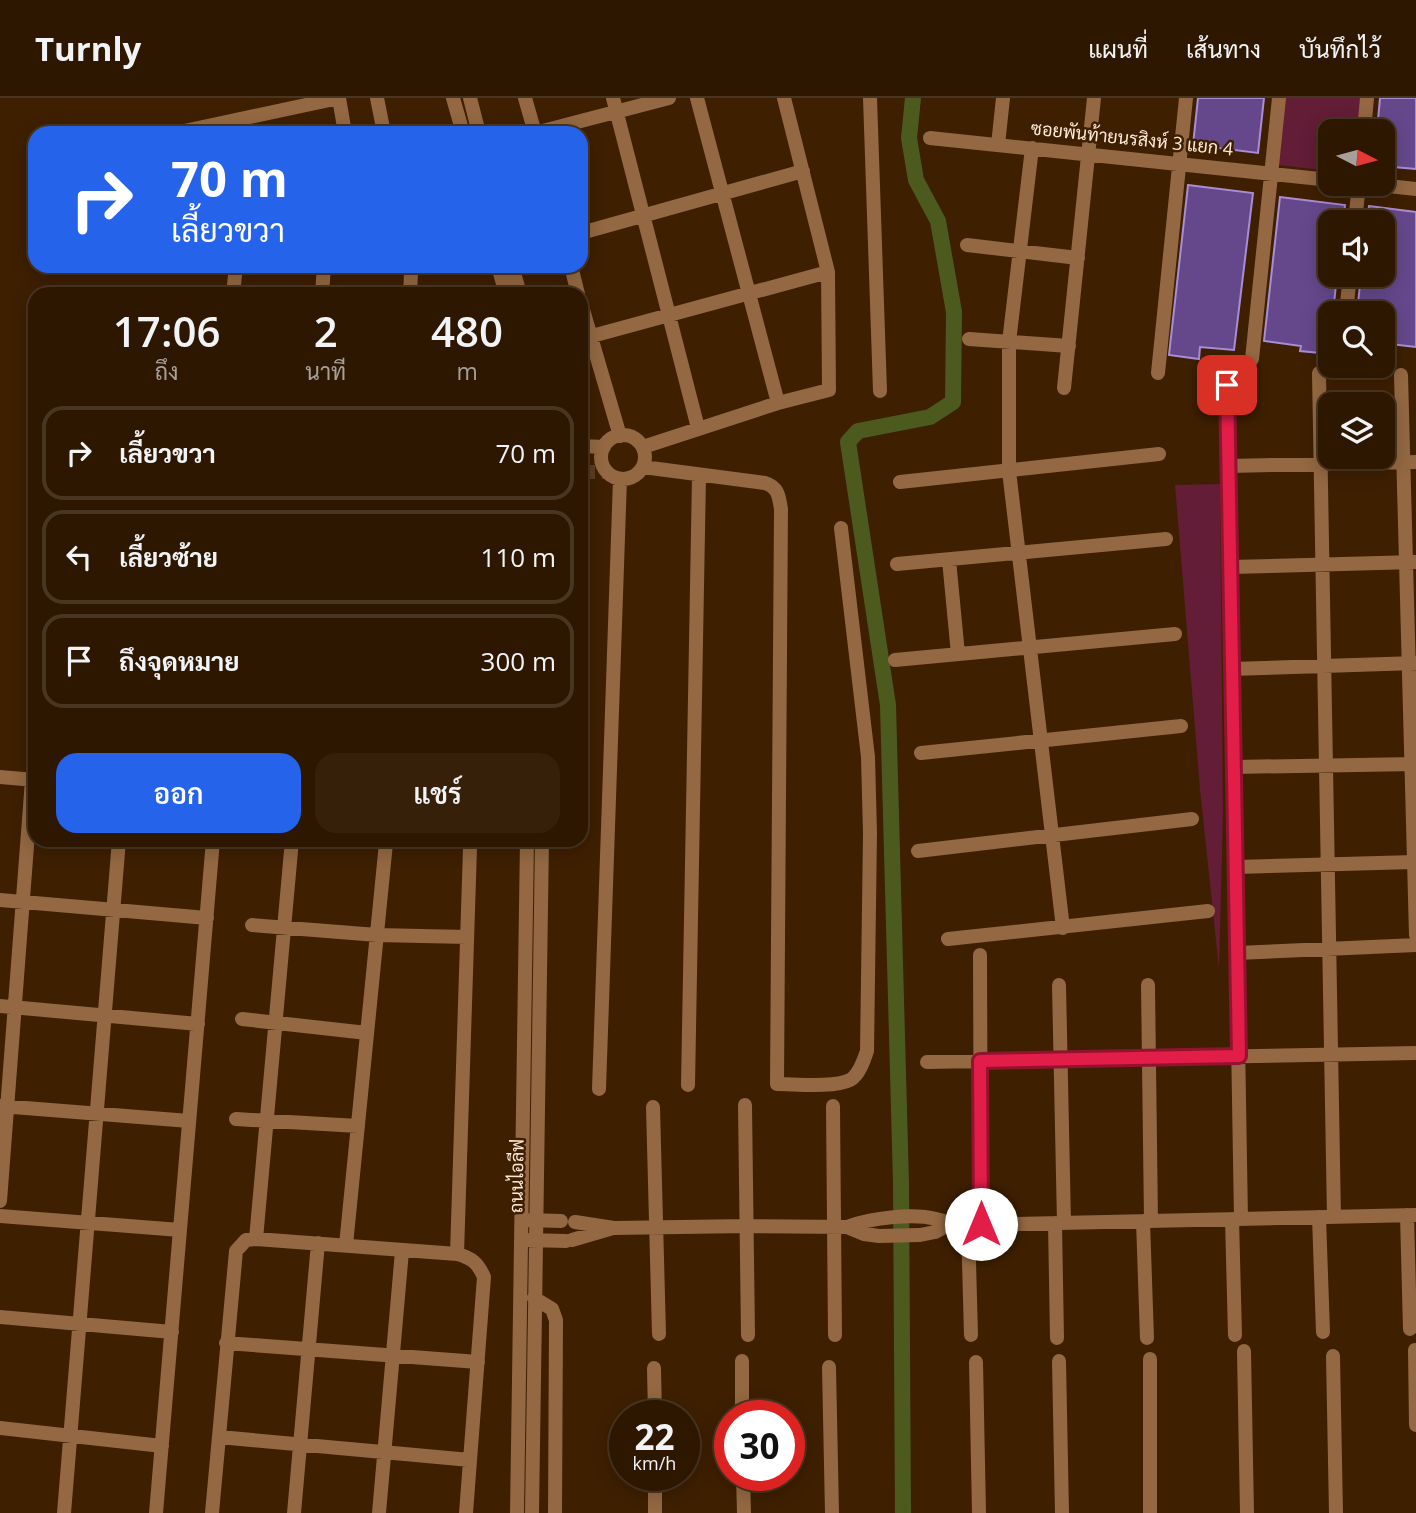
<!DOCTYPE html>
<html lang="th">
<head>
<meta charset="utf-8">
<style>
	:root { --surface:#2e1700; --page:#36200a; --text:#f1f3f6; --muted:#a79f99; --line:#493622; --accent:#2563eb }
	body { margin:0; font-family:"Open Sans",Sarabun,sans-serif; background:var(--page); color:var(--text); height:100vh; display:flex; flex-direction:column; font-size:26px; white-space:nowrap }
	* { box-sizing:border-box; margin:0 }
	p { font-size:23px; color:var(--muted) }
	.icon { flex:none; width:38px; height:38px; fill:none; stroke:currentColor; stroke-width:2; stroke-linecap:round; stroke-linejoin:round }
	.map { position:relative; flex:1; overflow:hidden }
	.sheet { position:absolute; left:28px; top:189px; width:560px; height:560px; display:flex; flex-direction:column; background:var(--surface); border-radius:21px; box-shadow:0 4px 18px #0003,0 0 0 2px var(--line) }
	.sheet>* { flex:none }
	.guide { position:absolute; left:28px; top:28px; width:560px; height:147px; border-radius:21px; box-shadow:0 4px 18px #0003,0 0 0 2px var(--line); background:#2563eb; color:#fff; overflow:hidden }
	.needle { width:46px; rotate:96deg }
	.fabs { position:absolute; left:1318px; top:21px; display:grid; gap:14px }
	.fabs a { display:grid; place-items:center; width:77px; height:77px; border-radius:14px; background:var(--surface); box-shadow:0 4px 18px #0003,0 0 0 2px var(--line); font-size:35px }
	.speed { position:absolute; left:609px; top:1302px; display:flex; gap:14px; font-size:35px; font-weight:700; text-align:center }
	.speed>* { display:grid; place-content:center; width:91px; height:91px; border-radius:50%; background:var(--surface); box-shadow:0 4px 18px #0003,0 0 0 2px var(--line); line-height:1 }
	.speed small { font-size:18px; font-weight:400 }
	.speed .limit { border:10px solid #d22; background:#fff; color:#111 }
	.pin { position:absolute; display:grid; place-items:center; width:60px; height:60px; color:#fff; margin:-30px; border-radius:14px; box-shadow:0 4px 10px #0006 }
	.me { position:absolute; width:77px; margin:-38px; rotate:0deg; stroke-linejoin:round; filter:drop-shadow(0 0 5px #0008) }
	.turn { display:flex; align-items:center; gap:24px; height:147px; padding:0 28px; font-size:32px }
	.turn .icon { width:91px; height:91px; stroke-width:2.5 }
	.turn b { display:block; font-size:49px; line-height:60px }
	.eta { display:flex; justify-content:space-evenly; align-items:center; height:119px; text-align:center }
	.eta b { font-size:42px; font-weight:600; line-height:49px }
	.cta { display:flex; gap:14px; margin-top:auto; padding:14px 28px }
	.cta a { flex:1; height:80px; border-radius:21px; background:var(--accent); color:#fff; font-size:28px; font-weight:600; line-height:80px; text-align:center }
	.cta a+a { background:var(--page); color:var(--text) }
	ul { padding:0; list-style:none }
	li { display:flex; align-items:center; gap:21px; height:94px; margin:0 14px 10px; padding:0 14px; border:4px solid var(--line); border-radius:21px }
	li div { flex:1 }
	li b { display:block; font-size:26px }
	li em { font-style:normal }
	header { display:flex; align-items:center; gap:42px; box-sizing:border-box; height:98px; padding:0 35px; background:var(--surface); border-bottom:2px solid var(--line) }
	header strong { font-size:33px }
	nav { display:flex; gap:38px; margin-inline-start:auto; font-size:24px }
	.map>svg:first-child { display:block }
	.green { fill:#631d36 }
	.lines { fill:none; stroke-linecap:round; stroke-linejoin:round }
	.canal { stroke:#4c5b1d; stroke-width:16 }
	.building { fill:#65488c; stroke:#a98dd5; stroke-width:2 }
	.street-tunnel { stroke:#5b3d21; stroke-width:14; stroke-dasharray:14 7; stroke-linecap:butt }
	.street { stroke:#936842; stroke-width:14 }
	.route-casing { stroke:#92132f; stroke-width:18 }
	.route { stroke:#e11d48; stroke-width:12 }
	.labels { text-anchor:middle; stroke-width:5; stroke-linejoin:round; paint-order:stroke }
	.street-label { font-size:18px; fill:#ffead9; stroke:#3e1f00 }
</style>
</head>
<body>
<header>
<strong>Turnly</strong>
<nav><a>แผนที่</a><a>เส้นทาง</a><a>บันทึกไว้</a></nav>
</header>
<div class="map">
<svg width="1416" height="1415" viewBox="0 0 1416 1415">
	<rect width="100%" height="100%" fill="#3e1f00"/>
	<!-- green -->
	<path class="green" d="M 1285,0 L 1362,0 L 1358,33 L 1330,33 L 1330,73 L 1278,67 Z
		M 1220,386 L 1223,716 L 1219,871 L 1200,691 L 1175,387 Z"/>
	<g class="lines">
		<!-- canal -->
		<path class="canal" d="M 903,1415 L 901,1085 L 888,607 L 848,344 L 858,333 L 930,319 L 953,304 L 954,214 L 938,123 L 916,82 L 909,40 L 913,0"/>
	</g>
	<!-- building -->
	<path class="building" d="M 1198,0 L 1264,0 L 1258,55 L 1193,47 Z
		M 1380,0 L 1416,0 L 1416,71 L 1382,68 L 1382,33 L 1377,33 Z
		M 1188,87 L 1253,95 L 1234,252 L 1200,249 L 1199,261 L 1169,257 Z
		M 1280,99 L 1345,107 L 1343,124 L 1330,124 L 1330,177 L 1337,177 L 1333,215 L 1330,215 L 1330,256 L 1300,253 L 1301,248 L 1264,243 Z
		M 1369,108 L 1416,114 L 1416,249 L 1382,245 L 1382,215 L 1357,215 L 1361,177 L 1382,177 L 1382,124 L 1367,124 Z"/>
	<g class="lines">
		<!-- street-tunnel -->
		<path class="street-tunnel" d="M 581,374 L 608,374"/>
		<!-- street -->
		<path class="street" d="M 339,0 L 345,35
			M 377,0 L 384,35
			M 453,0 L 463,35
			M 470,0 L 479,35
			M 525,0 L 535,35
			M 613,0 L 698,330
			M 697,0 L 778,305
			M 870,0 L 880,293
			M 1364,33 L 1367,0
			M 175,35 L 339,0
			M 535,35 L 669,0
			M 930,40 L 1330,82
			M 998,47 L 1003,0
			M 1032,50 L 1009,244 L 1009,373 L 1063,830
			M 1370,86 L 1416,91
			M 1355,124 L 1359,86
			M 581,135 L 803,73
			M 967,147 L 1078,160
			M 498,168 L 506,196
			M 512,168 L 520,196
			M 571,168 L 578,196
			M 233,196 L 236,168
			M 322,196 L 324,168
			M 410,196 L 411,175
			M 581,205 L 620,338
			M 1346,215 L 1350,177
			M 581,241 L 828,174
			M 969,241 L 1069,248
			M 1252,261 L 1279,0
			M 1158,275 L 1186,0
			M 1319,275 L 1334,1119
			M 1401,277 L 1416,837
			M 1227,287 L 1241,1121
			M 1064,290 L 1094,0
			M601 359a22 22 0 1 1 44 0a22 22 0 1 1-44 0Z
			M 581,348 L 604,349
			M 643,349 L 778,305 L 829,292 L 828,174 L 784,0
			M 1229,368 L 1416,364
			M 643,369 L 765,385 C 778,389 779,398 781,411 L 777,986 C 795,986 834,990 850,982 C 859,977 864,962 867,953 L 870,735 L 868,659 L 841,430
			M 900,384 L 1159,356
			M 949,462 L 958,556
			M 897,466 L 1166,441
			M 1231,469 L 1415,464
			M 895,562 L 1175,536
			M 1232,571 L 1416,565
			M 921,655 L 1181,628
			M 1234,669 L 1416,666
			M 0,679 L 35,682
			M 918,753 L 1192,721
			M 1236,769 L 1414,764
			M 0,802 L 207,820
			M 252,827 L 377,837 L 467,839
			M 948,841 L 1208,813
			M 1237,855 L 1416,847
			M 980,857 L 981,1126
			M 1059,887 L 1064,1125
			M 1148,887 L 1151,1123
			M 0,908 L 198,926
			M 242,921 L 367,935
			M 927,964 L 1416,955
			M 688,987 L 699,378
			M 599,991 L 620,381
			M 745,1007 L 748,1237
			M 0,1008 L 189,1023
			M 833,1008 L 835,1237
			M 653,1009 L 659,1236
			M 236,1021 L 358,1028
			M 0,1103 L 32,682
			M 1407,1117 L 1410,1231
			M 0,1118 L 180,1132
			M 1319,1119 L 1323,1234
			M 1232,1121 L 1235,1237
			M 527,1122 L 561,1123
			M 1143,1123 L 1147,1240
			M 575,1124 L 614,1130 L 747,1128 L 847,1129 L 864,1136 L 879,1138 L 920,1137 L 935,1134 L 950,1126
			M 1055,1125 L 1057,1240
			M 968,1127 L 971,1237
			M 847,1129 C 869,1120 913,1115 936,1121 C 948,1124 956,1127 968,1127 L 1416,1117
			M 256,1141 L 292,742
			M 529,1142 L 566,1143
			M 572,1142 L 613,1130
			M 346,1147 L 386,745
			M 457,1156 L 470,750
			M 534,1200 L 552,1211 L 556,1222 L 555,1415
			M 0,1219 L 172,1234
			M 226,1245 L 478,1264
			M 1415,1252 L 1416,1327
			M 1244,1253 L 1247,1415
			M 1333,1258 L 1336,1415
			M 1150,1261 L 1150,1415
			M 742,1263 L 742,1318
			M 1059,1263 L 1062,1415
			M 976,1264 L 979,1415
			M 829,1269 L 832,1415
			M 654,1270 L 655,1318
			M 0,1330 L 162,1348
			M 219,1339 L 470,1362
			M 655,1377 L 655,1415
			M 743,1377 L 744,1415
			M 64,1415 L 119,742
			M 156,1415 L 213,742
			M 212,1415 L 236,1153 L 246,1142 L 256,1141 L 457,1156 C 472,1160 478,1165 484,1179 L 466,1415
			M 294,1415 L 318,1145
			M 379,1415 L 402,1153
			M 517,1415 L 527,742
			M 532,1415 L 542,742"/>
	</g>
	<g class="lines">
		<defs>
			<path id="route" d="M 981,1126 L 980,963 L 1239,958 L 1227,287"/>
		</defs>
		<!-- route casing -->
		<use href="#route" class="route-casing"/>
		<!-- route -->
		<use href="#route" class="route"/>
	</g>
	<g class="labels">
		<!-- street labels -->
		<g class="street-label">
			<text transform="translate(1132 41) rotate(6)" y="6">ซอยพันท้ายนรสิงห์ 3 แยก 4</text>
			<text transform="translate(517 1078) rotate(-89)" y="6">ถนนไอลีฟ</text>
		</g>
	</g>
</svg>
<div class="fabs">
<a><svg class="needle" viewBox="-14 -14 28 28"><path d="M0-13l5 13h-10z" fill="#e53935"/><path d="M0 13l5-13h-10z" fill="#a79f99"/></svg></a>
<a><svg class="icon" aria-label="sound" viewBox="0 0 24 24"><path d="M4 9h4l5-4v14l-5-4H4zM17 9q2 3 0 6"/></svg></a>
<a><svg class="icon" aria-label="search" viewBox="0 0 24 24"><circle cx="10" cy="10" r="6"/><path d="M15 15l6 6"/></svg></a>
<a><svg class="icon" aria-label="layers" viewBox="0 0 24 24"><path d="M12 4l9 5-9 5-9-5zM3 14l9 5 9-5"/></svg></a>
</div>
<div class="speed"><div>22<small>km/h</small></div><div class="limit">30</div></div>
<div class="pin" style="left:1227px;top:287px;background:#d93025"><svg class="icon" aria-label="arrive" viewBox="0 0 24 24"><path d="M6 21V4h12l-3 4 3 4H6"/></svg></div>
<svg class="me" style="left:981px;top:1126px" viewBox="-20 -20 40 40"><circle r="19" fill="#fff"/><path d="M0-13L10 11 0 6-10 11z" fill="#e11d48"/></svg>
<div class="guide">
<div class="turn"><svg class="icon" aria-label="right" viewBox="0 0 24 24"><path d="M7 20v-9h11M14 6l5 5-5 5"/></svg><div><b>70 m</b>เลี้ยวขวา</div></div>
</div>
<section class="sheet">
<div class="eta">
<div><b>17:06</b><p>ถึง</p></div>
<div><b>2</b><p>นาที</p></div>
<div><b>480</b><p>m</p></div>
</div>
<ul>
<li><svg class="icon" aria-label="right" viewBox="0 0 24 24"><path d="M7 20v-9h11M14 6l5 5-5 5"/></svg><div><b>เลี้ยวขวา</b></div><em>70 m</em></li>
<li><svg class="icon" aria-label="left" viewBox="0 0 24 24"><path d="M17 20v-9H6M10 6l-5 5 5 5"/></svg><div><b>เลี้ยวซ้าย</b></div><em>110 m</em></li>
<li><svg class="icon" aria-label="arrive" viewBox="0 0 24 24"><path d="M6 21V4h12l-3 4 3 4H6"/></svg><div><b>ถึงจุดหมาย</b></div><em>300 m</em></li>
</ul>
<div class="cta"><a>ออก</a><a>แชร์</a></div>
</section>
</div>
</body>
</html>
